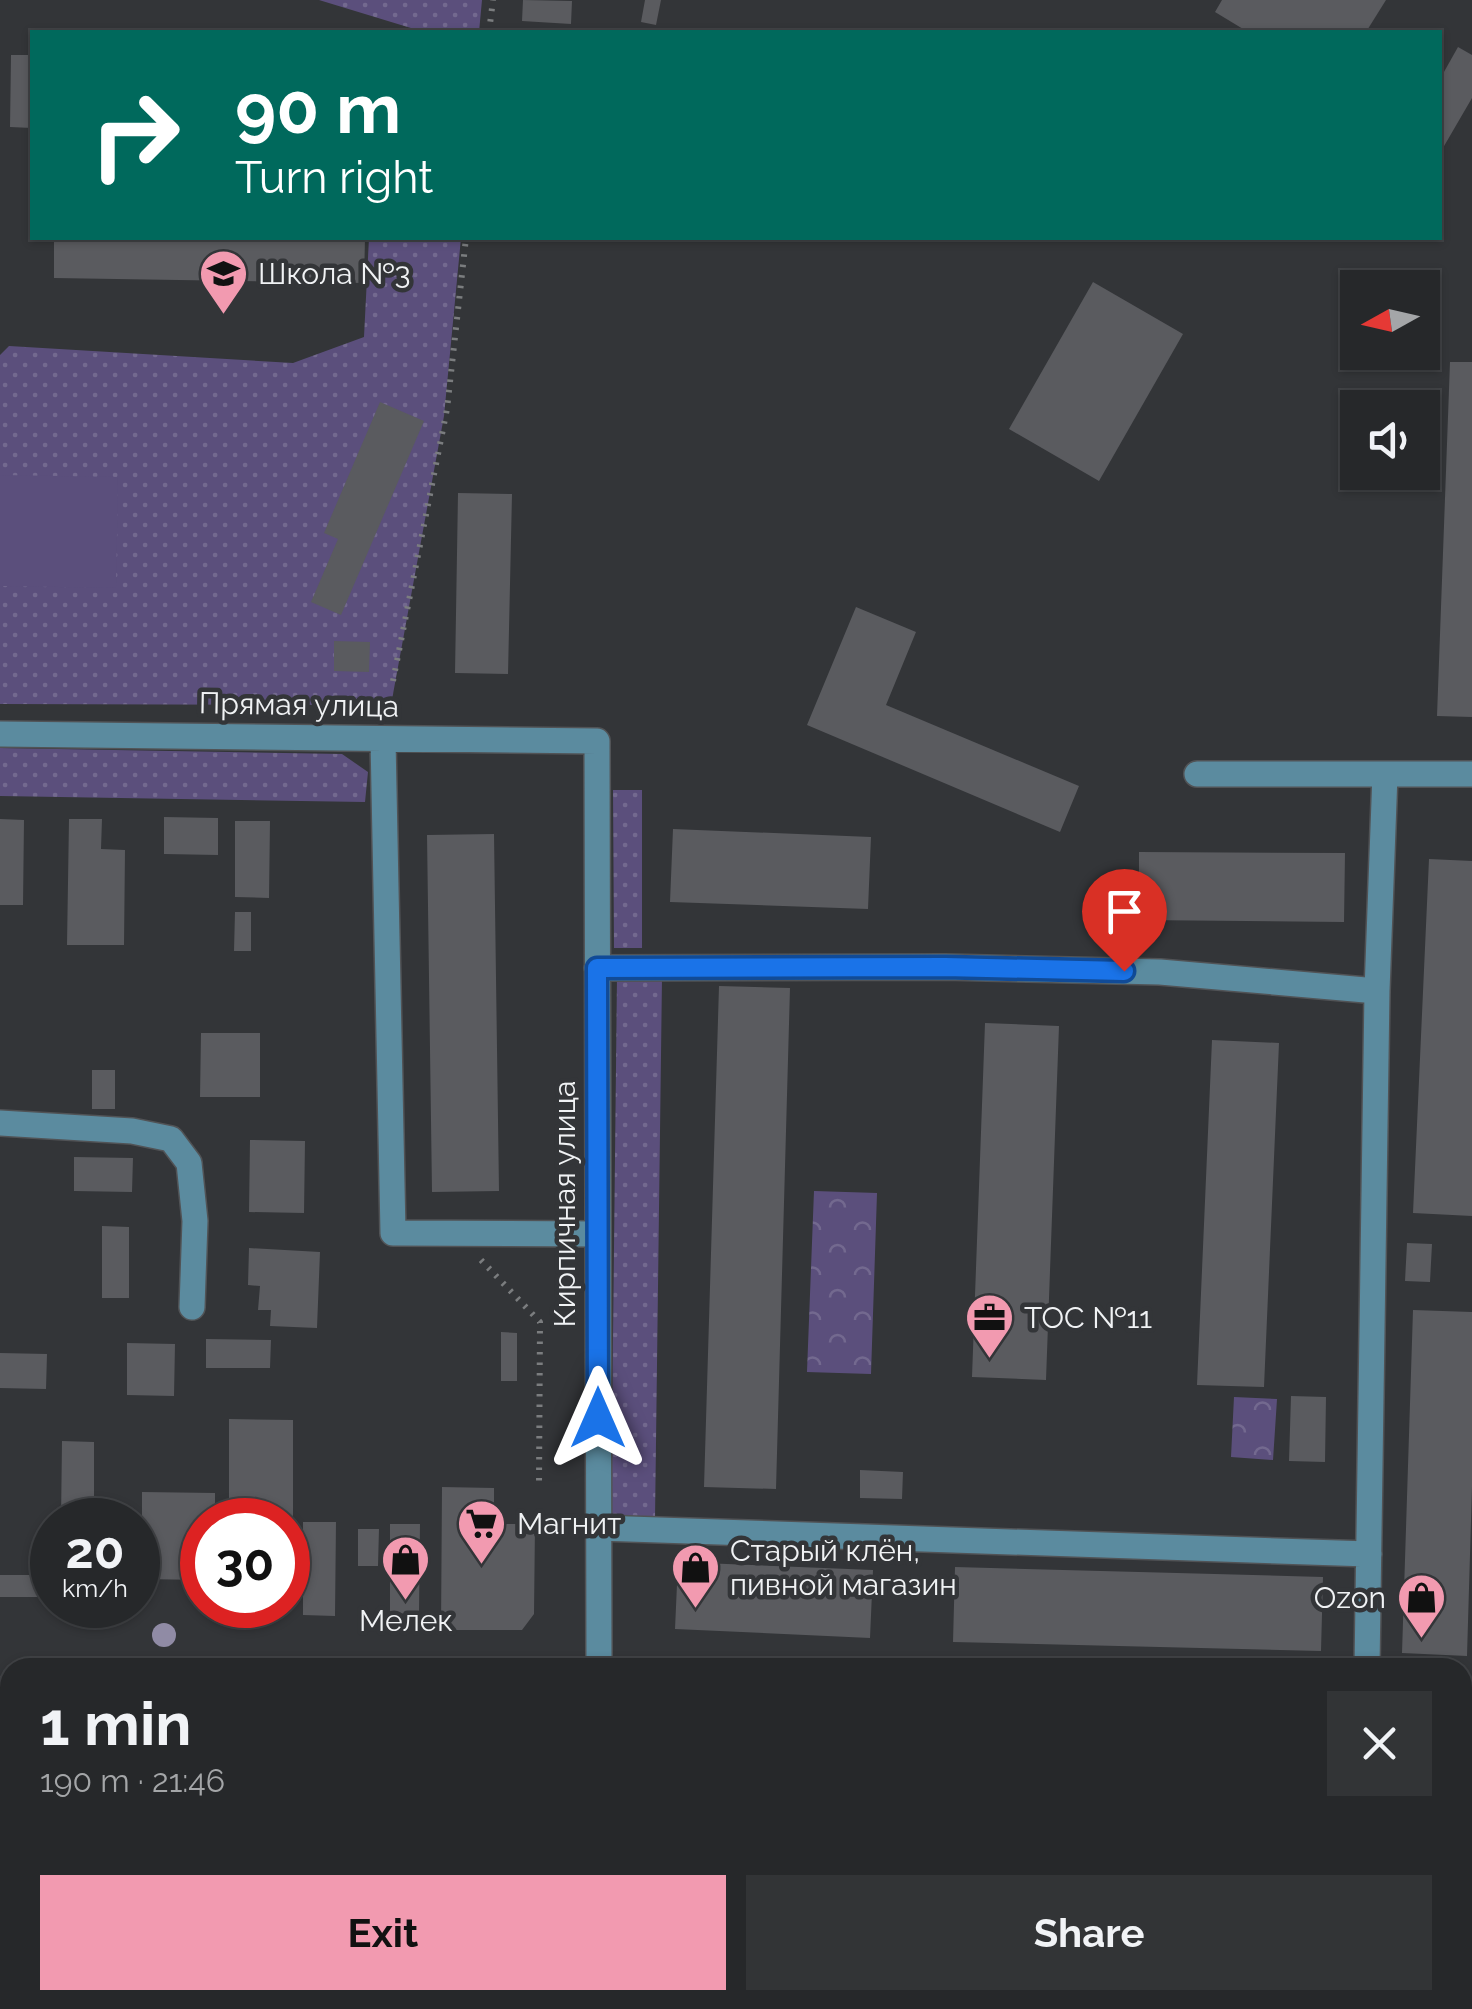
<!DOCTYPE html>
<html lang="en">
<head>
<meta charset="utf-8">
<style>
	:root { --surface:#26282a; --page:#323436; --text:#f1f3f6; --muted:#a4a6a8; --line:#424447; --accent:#f29ab0 }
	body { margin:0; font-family:Raleway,sans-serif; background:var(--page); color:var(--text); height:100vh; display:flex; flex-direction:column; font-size:38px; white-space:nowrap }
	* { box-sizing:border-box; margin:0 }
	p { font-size:32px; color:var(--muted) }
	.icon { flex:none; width:55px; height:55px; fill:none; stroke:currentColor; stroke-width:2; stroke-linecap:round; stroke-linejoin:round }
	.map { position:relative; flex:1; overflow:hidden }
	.sheet { position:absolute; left:0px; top:1658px; width:1472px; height:352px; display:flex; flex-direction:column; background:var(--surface); border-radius:30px 30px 0 0; box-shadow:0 2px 8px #0004,0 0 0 2px var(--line) }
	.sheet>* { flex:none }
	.banner { position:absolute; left:30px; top:30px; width:1412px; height:210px; border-radius:0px; box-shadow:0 2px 8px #0004,0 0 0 2px var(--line); background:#00695c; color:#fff; overflow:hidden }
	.needle { width:65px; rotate:262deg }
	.controls { position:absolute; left:1340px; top:270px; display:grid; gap:20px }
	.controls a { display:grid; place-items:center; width:100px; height:100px; border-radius:0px; background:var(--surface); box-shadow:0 2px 8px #0004,0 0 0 2px var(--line); font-size:50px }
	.speed { position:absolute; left:30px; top:1498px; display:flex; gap:20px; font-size:50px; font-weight:700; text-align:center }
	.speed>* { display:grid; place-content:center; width:130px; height:130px; border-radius:50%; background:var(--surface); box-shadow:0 2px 8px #0004,0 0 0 2px var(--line); line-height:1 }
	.speed small { font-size:25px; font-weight:400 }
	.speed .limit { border:15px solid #d22; background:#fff; color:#111 }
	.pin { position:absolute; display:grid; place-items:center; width:85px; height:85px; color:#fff; margin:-102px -42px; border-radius:50% 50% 50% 0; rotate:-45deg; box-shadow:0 0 10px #0007 }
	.pin .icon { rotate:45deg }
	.me { position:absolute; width:110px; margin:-55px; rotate:0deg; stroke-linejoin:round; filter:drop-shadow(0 0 8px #0008) }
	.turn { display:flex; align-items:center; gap:35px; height:210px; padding:0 40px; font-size:45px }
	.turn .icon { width:130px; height:130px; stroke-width:2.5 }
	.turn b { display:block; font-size:70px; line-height:85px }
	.round { display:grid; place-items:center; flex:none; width:105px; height:105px; border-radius:0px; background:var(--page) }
	.head { display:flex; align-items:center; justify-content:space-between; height:170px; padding:0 40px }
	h1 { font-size:60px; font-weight:700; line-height:75px }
	.cta { display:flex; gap:20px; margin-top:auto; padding:20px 40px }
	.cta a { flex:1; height:115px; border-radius:0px; background:var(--accent); color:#111; font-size:40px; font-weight:700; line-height:115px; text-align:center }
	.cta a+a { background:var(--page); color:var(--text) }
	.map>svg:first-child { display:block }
	.grass { fill:url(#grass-dots) }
	.park { fill:url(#park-crowns) }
	.pitch { fill:#5b4f7c }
	.building { fill:#5a5b5f }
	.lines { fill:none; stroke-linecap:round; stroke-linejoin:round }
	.minor-casing { stroke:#515356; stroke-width:28 }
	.major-casing { stroke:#515356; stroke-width:28 }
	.path { stroke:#7b7d7f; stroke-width:6; stroke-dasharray:2.5 8; stroke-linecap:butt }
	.minor { stroke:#5b8b9f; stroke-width:25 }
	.major { stroke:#a1dbf4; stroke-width:25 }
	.tree { fill:#908ba5 }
	.route-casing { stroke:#114b97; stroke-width:25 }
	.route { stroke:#1a73e8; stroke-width:18 }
	.labels { text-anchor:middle; stroke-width:9; stroke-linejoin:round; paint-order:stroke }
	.poi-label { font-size:30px; fill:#f0f2f4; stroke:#333538; text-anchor:start }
	.street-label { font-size:30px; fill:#f0f2f4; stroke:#333538 }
</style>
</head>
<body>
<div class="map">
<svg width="1472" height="2009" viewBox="0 0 1472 2009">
	<defs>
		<pattern id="grass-dots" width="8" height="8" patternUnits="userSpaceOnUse" patternTransform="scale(2.5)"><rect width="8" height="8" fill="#5b4f7c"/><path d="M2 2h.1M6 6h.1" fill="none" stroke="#73698f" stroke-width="1.8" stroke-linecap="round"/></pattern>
		<pattern id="park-crowns" width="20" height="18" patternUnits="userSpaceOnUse" patternTransform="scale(2.5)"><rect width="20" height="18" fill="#5b4f7c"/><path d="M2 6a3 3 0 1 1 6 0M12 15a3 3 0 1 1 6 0" fill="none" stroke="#73698f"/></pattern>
	</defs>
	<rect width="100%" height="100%" fill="#333538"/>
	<!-- grass -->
	<path class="grass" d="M 319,0 L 482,0 L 479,32 L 424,32 Z
		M 369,238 L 461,238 L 444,416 L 391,705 L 0,704 L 0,355 L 9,346 L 293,363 L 364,337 Z
		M 0,748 L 342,754 L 368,772 L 365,802 L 0,796 Z
		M 613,790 L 642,790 L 642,948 L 614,948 Z
		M 617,977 L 662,977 L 655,1519 L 611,1518 Z"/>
	<!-- park -->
	<path class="park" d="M 814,1191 L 877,1193 L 871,1374 L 807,1372 Z
		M 1234,1397 L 1277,1399 L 1273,1460 L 1231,1457 Z"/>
	<!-- pitch -->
	<path class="pitch" d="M 0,475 L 118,477 L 116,588 L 0,586 Z"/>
	<!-- building -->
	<path class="building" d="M 523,0 L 572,1 L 571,24 L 522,21 Z
		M 645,0 L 661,0 L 656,25 L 641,22 Z
		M 1222,0 L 1386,0 L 1366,32 L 1248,32 L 1215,12 Z
		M 1458,47 L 1472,55 L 1472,98 L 1440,153 L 1440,79 Z
		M 11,55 L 32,55 L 32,128 L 10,127 Z
		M 54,238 L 365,238 L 364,283 L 54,278 Z
		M 1093,282 L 1183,334 L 1099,481 L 1009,429 Z
		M 1450,362 L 1472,362 L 1472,717 L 1437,716 Z
		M 380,402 L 424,421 L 341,615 L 311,602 L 338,539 L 324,533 Z
		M 458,493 L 512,494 L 508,674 L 455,673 Z
		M 856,607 L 916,632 L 886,705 L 1079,786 L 1060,832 L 807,725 Z
		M 334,641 L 370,642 L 369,672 L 334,671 Z
		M 164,817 L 218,818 L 218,855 L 164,854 Z
		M 0,819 L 24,820 L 23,905 L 0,905 Z
		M 69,819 L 102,819 L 101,849 L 125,850 L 124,945 L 67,945 Z
		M 235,821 L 270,821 L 269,898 L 235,897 Z
		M 673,829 L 871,837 L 868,909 L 670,902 Z
		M 494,834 L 499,1191 L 432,1192 L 427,835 Z
		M 1139,852 L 1345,853 L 1344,922 L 1139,920 Z
		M 1429,859 L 1472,861 L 1472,1216 L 1413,1213 Z
		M 235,912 L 251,912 L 251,951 L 234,951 Z
		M 719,986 L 790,988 L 776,1489 L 704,1487 Z
		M 985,1023 L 1059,1026 L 1046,1380 L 972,1377 Z
		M 201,1033 L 260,1033 L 260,1097 L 200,1097 Z
		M 1212,1040 L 1279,1043 L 1264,1387 L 1197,1385 Z
		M 92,1070 L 115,1070 L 115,1109 L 92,1109 Z
		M 250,1140 L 305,1141 L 304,1213 L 249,1212 Z
		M 74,1157 L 133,1158 L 132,1192 L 74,1191 Z
		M 102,1226 L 129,1227 L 129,1298 L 102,1298 Z
		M 1407,1243 L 1432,1244 L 1430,1282 L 1405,1281 Z
		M 249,1248 L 320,1252 L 317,1328 L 270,1326 L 271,1310 L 258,1310 L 260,1286 L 248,1285 Z
		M 1413,1310 L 1472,1312 L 1472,1487 L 1467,1656 L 1402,1653 Z
		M 501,1332 L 517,1333 L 517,1381 L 501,1381 Z
		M 206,1339 L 271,1340 L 270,1368 L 206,1368 Z
		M 127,1343 L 175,1344 L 174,1396 L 127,1395 Z
		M 0,1353 L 47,1354 L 46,1389 L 0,1388 Z
		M 1291,1396 L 1326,1397 L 1325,1462 L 1289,1461 Z
		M 229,1419 L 293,1420 L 293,1518 L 229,1517 Z
		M 62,1441 L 94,1442 L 94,1520 L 61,1520 Z
		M 860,1470 L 903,1472 L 902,1499 L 860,1498 Z
		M 442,1487 L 494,1488 L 494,1524 L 535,1524 L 534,1614 L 522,1630 L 441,1630 Z
		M 142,1492 L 215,1493 L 215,1520 L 202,1520 L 202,1580 L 142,1579 Z
		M 303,1522 L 336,1522 L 335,1616 L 303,1615 Z
		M 390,1524 L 420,1524 L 419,1614 L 390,1613 Z
		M 358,1529 L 379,1529 L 378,1566 L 358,1566 Z
		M 678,1562 L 873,1570 L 870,1638 L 675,1629 Z
		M 955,1567 L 1323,1577 L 1321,1651 L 953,1642 Z
		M 0,1575 L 37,1575 L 37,1597 L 0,1597 Z
		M 60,1605 L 98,1605 L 98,1614 L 60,1614 Z
		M 0,1770 L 10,1770 L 10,1855 L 0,1854 Z
		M 71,2000 L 101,2000 L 101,2009 L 71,2009 Z
		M 472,2000 L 527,2000 L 527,2009 L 472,2008 Z
		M 733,2000 L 767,2000 L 767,2005 L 733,2005 Z"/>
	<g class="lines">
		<defs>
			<path id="minor" d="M 0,734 L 597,741 L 599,1668
				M 383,740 L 393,1233 L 598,1234
				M 1197,774 L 1472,774
				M 597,968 L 945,967 L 1160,972 L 1377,991
				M 0,1123 L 132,1131 L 171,1139 L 189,1163 L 195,1221 L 192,1307
				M 599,1528 L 1369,1554
				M 1367,1668 L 1377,991 L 1385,774
				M 598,2009 L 599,2000"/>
			<path id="major" d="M 0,1690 L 10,1690
				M 1462,1741 L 1472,1742"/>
		</defs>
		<!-- minor casing -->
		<use href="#minor" class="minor-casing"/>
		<!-- major casing -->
		<use href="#major" class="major-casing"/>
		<!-- path -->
		<path class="path" d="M 489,32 L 493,0
			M 393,681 L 447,409 L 466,238
			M 481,1260 L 540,1322 L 539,1485"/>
		<!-- minor -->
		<use href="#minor" class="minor"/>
		<!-- major -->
		<use href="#major" class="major"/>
	</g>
	<!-- trees -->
	<circle class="tree" cx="164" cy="1635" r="12"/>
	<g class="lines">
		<defs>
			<path id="route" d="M 598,1418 L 597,968 L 945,967 L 1124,971"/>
		</defs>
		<!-- route casing -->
		<use href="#route" class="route-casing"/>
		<!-- route -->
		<use href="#route" class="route"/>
	</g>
	<!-- icons -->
	<defs>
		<symbol id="school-pin" viewBox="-11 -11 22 30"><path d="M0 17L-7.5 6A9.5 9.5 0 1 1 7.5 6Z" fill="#f29ab0" stroke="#333538"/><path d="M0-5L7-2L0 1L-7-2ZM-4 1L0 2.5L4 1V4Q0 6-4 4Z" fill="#111"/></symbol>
		<symbol id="office-pin" viewBox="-11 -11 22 30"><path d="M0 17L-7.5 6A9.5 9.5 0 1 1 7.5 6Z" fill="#f29ab0" stroke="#333538"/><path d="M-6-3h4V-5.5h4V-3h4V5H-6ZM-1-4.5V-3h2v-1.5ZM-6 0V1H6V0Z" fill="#111"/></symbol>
		<symbol id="supermarket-pin" viewBox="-11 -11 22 30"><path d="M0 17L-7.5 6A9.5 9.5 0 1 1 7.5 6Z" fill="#f29ab0" stroke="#333538"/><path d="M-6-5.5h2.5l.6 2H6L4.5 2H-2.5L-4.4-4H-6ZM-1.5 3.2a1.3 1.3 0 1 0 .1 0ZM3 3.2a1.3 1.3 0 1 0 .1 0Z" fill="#111"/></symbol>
		<symbol id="shop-pin" viewBox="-11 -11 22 30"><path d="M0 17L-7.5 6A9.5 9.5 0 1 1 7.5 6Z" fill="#f29ab0" stroke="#333538"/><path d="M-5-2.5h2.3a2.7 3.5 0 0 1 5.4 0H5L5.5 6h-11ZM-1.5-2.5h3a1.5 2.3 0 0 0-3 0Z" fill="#111"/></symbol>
	</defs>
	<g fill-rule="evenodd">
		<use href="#school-pin" x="196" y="246" width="55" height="75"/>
		<use href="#office-pin" x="962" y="1290" width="55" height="75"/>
		<use href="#supermarket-pin" x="454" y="1496" width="55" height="75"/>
		<use href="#shop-pin" x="378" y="1532" width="55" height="75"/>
		<use href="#shop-pin" x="668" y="1540" width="55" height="75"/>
		<use href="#shop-pin" x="1394" y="1570" width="55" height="75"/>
	</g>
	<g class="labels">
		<!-- poi labels -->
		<g class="poi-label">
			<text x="258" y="284">Школа №3</text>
			<text x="1024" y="1328">ТОС №11</text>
			<text x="517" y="1534">Магнит</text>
			<text x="730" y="1561">Старый клён,<tspan x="730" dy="34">пивной магазин</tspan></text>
			<text x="1386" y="1608" text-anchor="end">Ozon</text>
			<text x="406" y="1631" text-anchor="middle">Мелек</text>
		</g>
		<!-- street labels -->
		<g class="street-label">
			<text transform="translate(299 705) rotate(1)" y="10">Прямая улица</text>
			<text transform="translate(565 1204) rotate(-90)" y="10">Кирпичная улица</text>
		</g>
	</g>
</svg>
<div class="controls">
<a><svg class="needle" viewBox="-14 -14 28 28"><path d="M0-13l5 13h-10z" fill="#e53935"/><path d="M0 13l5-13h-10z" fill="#a4a6a8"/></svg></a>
<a><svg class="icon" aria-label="sound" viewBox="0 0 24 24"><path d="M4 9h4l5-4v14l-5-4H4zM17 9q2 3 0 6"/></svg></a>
</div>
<div class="speed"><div>20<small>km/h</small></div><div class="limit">30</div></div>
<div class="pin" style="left:1124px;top:971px;background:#d93025"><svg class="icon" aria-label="arrive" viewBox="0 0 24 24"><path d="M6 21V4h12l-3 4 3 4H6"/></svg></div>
<svg class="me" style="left:598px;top:1418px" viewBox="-20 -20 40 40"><path d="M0-17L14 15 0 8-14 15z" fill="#1a73e8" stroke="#fff" stroke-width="4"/></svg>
<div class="banner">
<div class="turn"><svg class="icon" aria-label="right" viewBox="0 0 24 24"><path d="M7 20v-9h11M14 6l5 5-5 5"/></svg><div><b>90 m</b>Turn right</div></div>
</div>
<section class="sheet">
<div class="head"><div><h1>1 min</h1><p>190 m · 21:46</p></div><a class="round"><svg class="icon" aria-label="close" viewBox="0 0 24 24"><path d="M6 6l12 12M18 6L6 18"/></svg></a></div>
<div class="cta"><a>Exit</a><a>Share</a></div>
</section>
</div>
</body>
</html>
